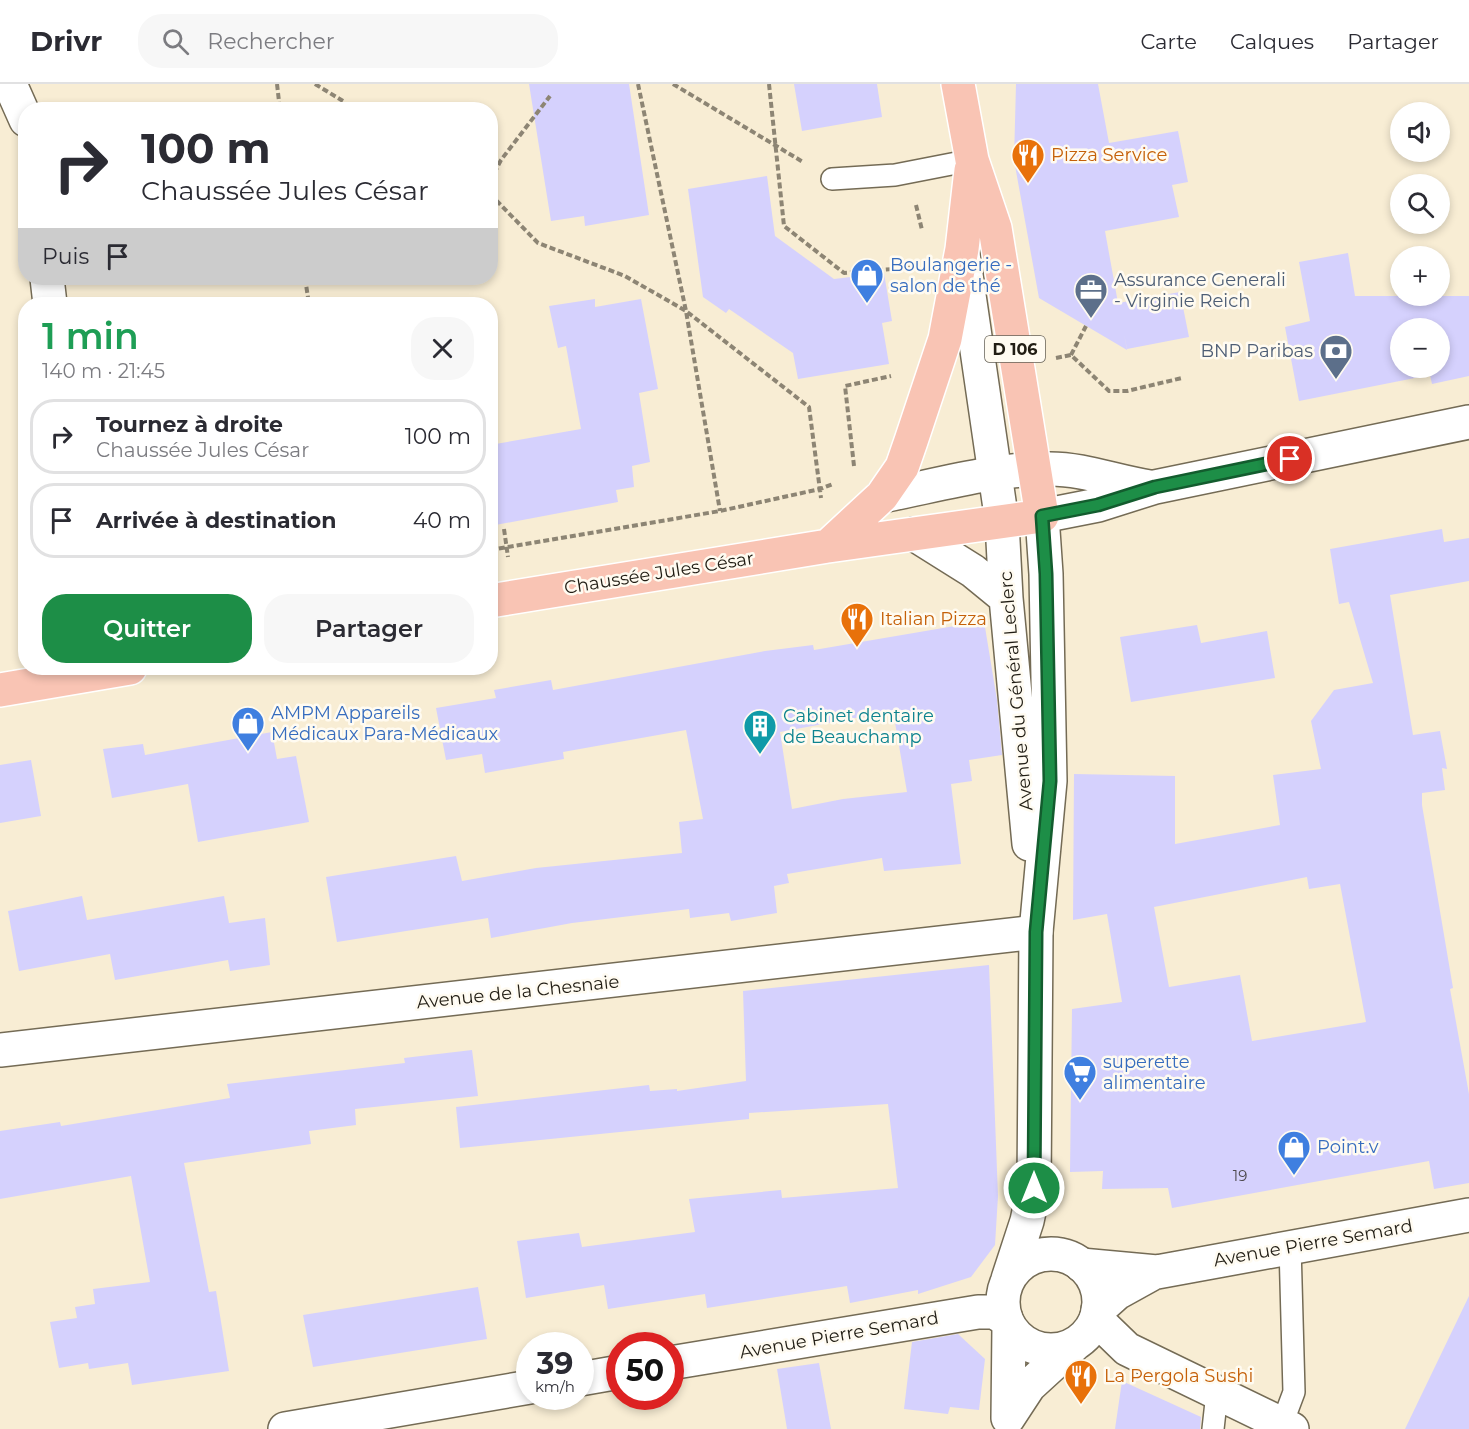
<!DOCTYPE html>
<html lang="fr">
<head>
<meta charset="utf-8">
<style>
	:root { --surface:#fff; --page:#f7f7f7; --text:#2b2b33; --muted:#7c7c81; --line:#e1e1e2; --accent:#1d8e47 }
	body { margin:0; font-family:Montserrat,sans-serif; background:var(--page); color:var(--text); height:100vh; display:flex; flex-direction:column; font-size:22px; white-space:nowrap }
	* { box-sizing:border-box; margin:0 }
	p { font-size:20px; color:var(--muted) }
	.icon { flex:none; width:33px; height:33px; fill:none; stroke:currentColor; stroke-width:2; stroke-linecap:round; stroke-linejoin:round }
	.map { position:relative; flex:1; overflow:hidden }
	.side { position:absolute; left:18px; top:213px; width:480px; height:378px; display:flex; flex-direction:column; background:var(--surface); border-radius:24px; box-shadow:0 3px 9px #0003 }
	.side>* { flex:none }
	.guide { position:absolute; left:18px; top:18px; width:480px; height:183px; border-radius:24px; box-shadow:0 3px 9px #0003; background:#fff; color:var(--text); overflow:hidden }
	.controls { position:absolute; left:1390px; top:18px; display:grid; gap:12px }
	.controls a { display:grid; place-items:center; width:60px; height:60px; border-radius:50%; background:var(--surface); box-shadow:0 3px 9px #0003; font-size:30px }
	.speed { position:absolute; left:516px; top:1248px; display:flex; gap:12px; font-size:30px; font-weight:700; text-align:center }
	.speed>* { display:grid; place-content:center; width:78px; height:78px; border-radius:50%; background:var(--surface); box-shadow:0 3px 9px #0003; line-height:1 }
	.speed small { font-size:15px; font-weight:400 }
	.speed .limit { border:9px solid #d22; background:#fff; color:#111 }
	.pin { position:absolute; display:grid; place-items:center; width:51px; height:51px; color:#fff; margin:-26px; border:3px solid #fff; border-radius:50%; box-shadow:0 2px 6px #0007 }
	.me { position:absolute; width:66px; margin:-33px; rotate:0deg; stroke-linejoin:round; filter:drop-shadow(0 0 4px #0008) }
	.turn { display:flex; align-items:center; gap:21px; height:126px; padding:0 24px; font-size:27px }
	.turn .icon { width:78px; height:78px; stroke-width:2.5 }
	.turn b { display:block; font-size:42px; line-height:51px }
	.then { display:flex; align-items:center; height:57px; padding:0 24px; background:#0003; gap:12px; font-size:22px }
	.round { display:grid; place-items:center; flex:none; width:63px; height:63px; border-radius:24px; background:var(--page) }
	.headline { display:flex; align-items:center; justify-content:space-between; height:102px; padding:0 24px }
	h1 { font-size:36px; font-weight:600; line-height:45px; color:#1e9e55 }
	.action { display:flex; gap:12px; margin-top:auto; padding:12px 24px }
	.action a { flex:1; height:69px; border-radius:24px; background:var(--accent); color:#fff; font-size:24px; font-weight:600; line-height:69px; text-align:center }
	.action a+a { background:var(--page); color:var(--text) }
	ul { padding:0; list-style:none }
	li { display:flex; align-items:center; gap:18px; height:75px; margin:0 12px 9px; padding:0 12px; border:3px solid var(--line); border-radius:24px }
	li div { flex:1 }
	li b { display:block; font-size:22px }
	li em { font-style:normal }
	header { display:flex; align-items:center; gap:36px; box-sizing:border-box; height:84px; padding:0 30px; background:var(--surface); border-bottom:2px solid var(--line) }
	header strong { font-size:28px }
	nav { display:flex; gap:33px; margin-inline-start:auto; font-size:21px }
	.search { width:420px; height:54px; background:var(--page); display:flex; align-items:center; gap:15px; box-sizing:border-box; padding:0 21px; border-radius:24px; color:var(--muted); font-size:22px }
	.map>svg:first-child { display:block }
	.building { fill:#d5d1fd; fill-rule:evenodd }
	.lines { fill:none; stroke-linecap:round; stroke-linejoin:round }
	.service-casing { stroke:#746b55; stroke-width:24 }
	.minor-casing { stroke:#746b55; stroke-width:36 }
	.tertiary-casing { stroke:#746b55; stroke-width:36 }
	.secondary-casing { stroke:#746b55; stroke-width:36 }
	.primary-casing { stroke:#fff; stroke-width:36 }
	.path { stroke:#8d8574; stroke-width:4; stroke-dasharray:6 3; stroke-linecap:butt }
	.service { stroke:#fff; stroke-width:21 }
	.minor { stroke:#fff; stroke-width:33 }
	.tertiary { stroke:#fff; stroke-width:33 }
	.secondary { stroke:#fff; stroke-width:33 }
	.primary { stroke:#f9c4b4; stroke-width:33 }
	.route-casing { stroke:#135c2e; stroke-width:15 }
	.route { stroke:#1d8e47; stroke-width:10 }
	.labels { text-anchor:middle; stroke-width:5; stroke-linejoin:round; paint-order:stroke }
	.number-label { font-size:15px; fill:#4e4a4e }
	.shield { fill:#fffbf1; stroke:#646056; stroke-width:1.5 }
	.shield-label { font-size:16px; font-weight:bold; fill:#211d14 }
	.food-label { font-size:18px; fill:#c56008; stroke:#fffbf1; text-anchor:start }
	.shop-label { font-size:18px; fill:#366cbe; stroke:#fffbf1; text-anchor:start }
	.service-label { font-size:18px; fill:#4e5e75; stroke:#fffbf1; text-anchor:start }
	.street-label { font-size:18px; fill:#211d14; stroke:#fffbf1 }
	.culture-label { font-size:18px; fill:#0d838f; stroke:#fffbf1; text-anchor:start }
</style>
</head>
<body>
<header>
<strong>Drivr</strong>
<div class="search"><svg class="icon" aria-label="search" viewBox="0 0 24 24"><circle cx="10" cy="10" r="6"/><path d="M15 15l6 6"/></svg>Rechercher</div>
<nav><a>Carte</a><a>Calques</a><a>Partager</a></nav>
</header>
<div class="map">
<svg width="1469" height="1345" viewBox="0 0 1469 1345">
	<rect width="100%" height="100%" fill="#f8edd4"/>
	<!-- building -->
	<path class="building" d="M 529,0 L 629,0 L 649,131 L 585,142 L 584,132 L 551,137 Z
		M 794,0 L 877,0 L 882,33 L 802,47 Z
		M 1016,0 L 1098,0 L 1109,59 L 1178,47 L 1188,98 L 1172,101 L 1179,133 L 1105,147 L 1118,219 L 1180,208 L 1189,253 L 1127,265 L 1124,250 L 1127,266 L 1039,214 L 1014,76 Z
		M 767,92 L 775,152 L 834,195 L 884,189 L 892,237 L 882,239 L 889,280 L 798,295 L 793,269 L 729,225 L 726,229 L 703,213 L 688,105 Z
		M 1348,169 L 1355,212 L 1469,212 L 1469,292 L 1432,300 L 1430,291 L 1299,317 L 1285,243 L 1310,237 L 1299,178 ZM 1401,244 L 1440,244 L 1440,284 L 1401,284 Z
		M 595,215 L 595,223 L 641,215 L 658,305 L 639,309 L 650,378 L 632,382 L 634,403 L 616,406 L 618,418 L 490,442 L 490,361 L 581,345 L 566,262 L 558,264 L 549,222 Z
		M 1442,445 L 1444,458 L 1469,454 L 1469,497 L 1390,511 L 1413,651 L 1440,647 L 1447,685 L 1442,684 L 1445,706 L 1422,709 L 1422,721 L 1453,904 L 1450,905 L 1469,1010 L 1469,1099 L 1434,1105 L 1429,1077 L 1172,1124 L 1168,1104 L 1102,1105 L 1103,1087 L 1070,1088 L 1072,925 L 1122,918 L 1107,830 L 1073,836 L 1074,690 L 1175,692 L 1175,760 L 1280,741 L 1273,691 L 1321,685 L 1311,637 L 1334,606 L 1373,599 L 1349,518 L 1339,520 L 1330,465 ZM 1307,793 L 1309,805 L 1340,800 L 1366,938 L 1252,957 L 1240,891 L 1169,903 L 1154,823 Z
		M 984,537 L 997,616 L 1002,671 L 969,676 L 972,697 L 951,700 L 961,780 L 884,787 L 882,774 L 787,790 L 789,799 L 774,802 L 777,829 L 731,837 L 729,829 L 690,834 L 689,825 L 572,839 L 491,854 L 488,834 L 337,858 L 326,793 L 456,772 L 462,797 L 536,784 L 682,769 L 679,738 L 703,735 L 686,646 L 563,668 L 564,675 L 485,689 L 482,670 L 446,676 L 436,624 L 496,614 L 494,606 L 551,596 L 553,606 L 765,567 L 813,561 L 814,566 ZM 893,627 L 907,708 L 843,715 L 792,725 L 780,648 Z
		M 1197,541 L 1201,559 L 1267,547 L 1275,594 L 1131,618 L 1120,553 Z
		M 272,648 L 277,675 L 296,672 L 309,738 L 198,758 L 188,700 L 112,714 L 103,665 L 143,660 L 145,671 Z
		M 31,676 L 41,732 L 0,739 L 0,681 Z
		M 82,812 L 87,836 L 224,812 L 229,839 L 265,834 L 270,881 L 230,887 L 228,876 L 115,896 L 110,870 L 19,887 L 8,827 Z
		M 989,881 L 998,1112 L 995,1161 L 971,1193 L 918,1210 L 918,1206 L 850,1219 L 847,1202 L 707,1224 L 705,1210 L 608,1225 L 604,1201 L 526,1214 L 517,1157 L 579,1149 L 582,1163 L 695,1148 L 689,1115 L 781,1106 L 782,1114 L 898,1104 L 888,1020 L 749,1029 L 749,1035 L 460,1064 L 456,1023 L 649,1001 L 650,1007 L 677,1005 L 677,1007 L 746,997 L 743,907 Z
		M 472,966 L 478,1012 L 355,1025 L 356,1041 L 309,1047 L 311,1060 L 184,1079 L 209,1208 L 216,1207 L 229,1287 L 132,1301 L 128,1279 L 89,1285 L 88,1279 L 59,1284 L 50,1238 L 77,1234 L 75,1223 L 95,1220 L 93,1205 L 150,1198 L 131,1092 L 0,1115 L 0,1047 L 60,1038 L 61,1042 L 230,1014 L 227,1000 L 405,979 L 404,974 Z
		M 478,1203 L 487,1255 L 313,1283 L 303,1231 Z
		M 1469,1212 L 1469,1345 L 1405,1345 Z
		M 958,1250 L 985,1275 L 979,1326 L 950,1323 L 948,1330 L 904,1325 L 912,1258 Z
		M 819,1279 L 831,1345 L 787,1345 L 777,1285 Z
		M 1122,1297 L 1201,1333 L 1200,1345 L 1115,1345 Z"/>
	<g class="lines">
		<defs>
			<path id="service" d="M 832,95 L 895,91 L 972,76
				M 1282,1340 L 1294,1308 L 1290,1162
				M 1213,1345 L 1217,1309"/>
			<path id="minor" d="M 10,0 L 26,36
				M 47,194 L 50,220
				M 0,966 L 1036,848
				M 1081,1181 L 1157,1188 L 1469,1131
				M 1098,1226 L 1117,1209 L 1155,1188
				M 1096,1235 L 1127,1265 L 1292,1345
				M 670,1279 L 978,1228 L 994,1228 L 1006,1235
				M 580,1295 L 620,1288
				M 285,1345 L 530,1303"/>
			<path id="tertiary" d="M 882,412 C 934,402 998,384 1050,385 C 1084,385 1116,398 1150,403
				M 1042,432 L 1098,421 L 1155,403 L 1469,338"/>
			<path id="secondary" d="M 963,170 L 1002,438 L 1006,514 L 1029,760
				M 914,450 L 973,487 L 1006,514
				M1003 1218a48 48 0 1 1 96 0a48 48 0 1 1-96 0Z
				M 1008,1195 L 1027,1137 L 1034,1104 L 1036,848 L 1050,697 L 1046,490 L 1042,432
				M 1008,1334 L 1029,1302 L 1076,1259
				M 1008,1334 L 1009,1242"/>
			<path id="primary" d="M 828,462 L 882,412 L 902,383 L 911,357 L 945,255 L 962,165 L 971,86
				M 490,517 L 828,462 L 1042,432 L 995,144 L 972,76 L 958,0
				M 0,606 L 130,584"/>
		</defs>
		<!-- service casing -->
		<use href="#service" class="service-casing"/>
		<!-- minor casing -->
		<use href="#minor" class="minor-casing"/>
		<!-- tertiary casing -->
		<use href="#tertiary" class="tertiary-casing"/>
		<!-- secondary casing -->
		<use href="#secondary" class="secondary-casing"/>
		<!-- primary casing -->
		<use href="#primary" class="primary-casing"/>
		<!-- path -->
		<path class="path" d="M 277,0 L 280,26
			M 315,0 L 343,17
			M 638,0 L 686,227 L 809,323 L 821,414
			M 673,0 L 803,78
			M 769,0 L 784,142 L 844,189 L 918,183
			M 490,97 L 501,76 L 550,12
			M 490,110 L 538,159 L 625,192 L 686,227 L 720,427
			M 916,121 L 922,146
			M 305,194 L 309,220
			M 1071,271 L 1086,242
			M 1056,274 L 1071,271 L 1109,307 L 1127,307 L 1182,294
			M 854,382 L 845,302 L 891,292
			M 504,445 L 508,473
			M 490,466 L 720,427 L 820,405 L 833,400"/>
		<!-- service -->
		<use href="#service" class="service"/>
		<!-- minor -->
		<use href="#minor" class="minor"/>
		<!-- tertiary -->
		<use href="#tertiary" class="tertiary"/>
		<!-- secondary -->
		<use href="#secondary" class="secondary"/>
		<!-- primary -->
		<use href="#primary" class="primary"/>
	</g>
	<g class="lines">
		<defs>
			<path id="route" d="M 1034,1104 L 1036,848 L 1050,697 L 1046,490 L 1042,432 L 1098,421 L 1155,403 L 1290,375"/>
		</defs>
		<!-- route casing -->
		<use href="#route" class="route-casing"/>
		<!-- route -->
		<use href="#route" class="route"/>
	</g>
	<!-- icons -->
	<defs>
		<symbol id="restaurant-pin" viewBox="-11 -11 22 30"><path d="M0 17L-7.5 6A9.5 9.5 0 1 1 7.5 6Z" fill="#e8710a" stroke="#fffbf1"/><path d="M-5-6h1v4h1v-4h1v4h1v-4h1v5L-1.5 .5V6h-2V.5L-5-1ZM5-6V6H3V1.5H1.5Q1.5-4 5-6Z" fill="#fff"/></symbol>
		<symbol id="shop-pin" viewBox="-11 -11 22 30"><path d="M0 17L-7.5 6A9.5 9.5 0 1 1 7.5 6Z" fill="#3f7fe0" stroke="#fffbf1"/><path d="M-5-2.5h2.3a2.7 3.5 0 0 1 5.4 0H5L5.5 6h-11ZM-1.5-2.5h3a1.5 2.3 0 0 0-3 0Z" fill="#fff"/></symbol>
		<symbol id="office-pin" viewBox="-11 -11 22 30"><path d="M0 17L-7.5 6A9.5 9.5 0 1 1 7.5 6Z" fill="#5c6f8a" stroke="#fffbf1"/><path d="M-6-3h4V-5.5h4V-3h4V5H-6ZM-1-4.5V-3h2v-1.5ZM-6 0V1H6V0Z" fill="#fff"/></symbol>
		<symbol id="bank-pin" viewBox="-11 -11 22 30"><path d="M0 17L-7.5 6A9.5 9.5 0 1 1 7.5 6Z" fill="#5c6f8a" stroke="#fffbf1"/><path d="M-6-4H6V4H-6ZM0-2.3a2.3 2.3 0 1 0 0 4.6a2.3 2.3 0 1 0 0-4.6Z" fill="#fff"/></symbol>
		<symbol id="building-pin" viewBox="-11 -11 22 30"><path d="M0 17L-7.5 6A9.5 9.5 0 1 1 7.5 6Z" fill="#0f9aa8" stroke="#fffbf1"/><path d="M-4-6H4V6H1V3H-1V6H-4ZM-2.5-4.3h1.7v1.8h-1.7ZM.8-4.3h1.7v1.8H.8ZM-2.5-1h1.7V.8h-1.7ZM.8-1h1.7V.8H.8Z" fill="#fff"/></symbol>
		<symbol id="supermarket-pin" viewBox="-11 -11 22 30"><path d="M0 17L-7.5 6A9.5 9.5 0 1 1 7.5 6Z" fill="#3f7fe0" stroke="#fffbf1"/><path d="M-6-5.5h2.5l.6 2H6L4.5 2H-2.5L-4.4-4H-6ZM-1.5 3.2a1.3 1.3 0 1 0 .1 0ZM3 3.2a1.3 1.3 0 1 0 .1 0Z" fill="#fff"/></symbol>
	</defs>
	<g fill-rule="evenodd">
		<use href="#restaurant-pin" x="1009" y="52" width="38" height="52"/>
		<use href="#shop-pin" x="848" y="172" width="38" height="52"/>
		<use href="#office-pin" x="1072" y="187" width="38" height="52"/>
		<use href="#bank-pin" x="1317" y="248" width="38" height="52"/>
		<use href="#restaurant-pin" x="838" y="516" width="38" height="52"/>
		<use href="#shop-pin" x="229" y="620" width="38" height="52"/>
		<use href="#building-pin" x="741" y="623" width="38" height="52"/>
		<use href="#supermarket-pin" x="1061" y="969" width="38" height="52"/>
		<use href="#shop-pin" x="1275" y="1044" width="38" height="52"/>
		<use href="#restaurant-pin" x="1062" y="1273" width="38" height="52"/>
	</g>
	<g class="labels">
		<!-- number labels -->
		<g class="number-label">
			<text x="1240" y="1097">19</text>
		</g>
		<!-- shield labels -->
		<rect class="shield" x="985" y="252" width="60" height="26" rx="4.5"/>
		<g class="shield-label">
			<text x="1015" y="271">D 106</text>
		</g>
		<!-- food labels -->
		<g class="food-label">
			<text x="1051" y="77">Pizza Service</text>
			<text x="880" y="541">Italian Pizza</text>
			<text x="1104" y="1298">La Pergola Sushi</text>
		</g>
		<!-- shop labels -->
		<g class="shop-label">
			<text x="890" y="187">Boulangerie -<tspan x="890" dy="21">salon de thé</tspan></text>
			<text x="271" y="635">AMPM Appareils<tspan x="271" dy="21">Médicaux Para-Médicaux</tspan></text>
			<text x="1103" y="984">superette<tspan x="1103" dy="21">alimentaire</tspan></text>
			<text x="1317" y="1069">Point.v</text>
		</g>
		<!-- service labels -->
		<g class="service-label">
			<text x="1114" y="202">Assurance Generali<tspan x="1114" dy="21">- Virginie Reich</tspan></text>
			<text x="1313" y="273" text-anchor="end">BNP Paribas</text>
		</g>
		<!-- street labels -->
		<g class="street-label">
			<text transform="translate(659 489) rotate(-9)" y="6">Chaussée Jules César</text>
			<text transform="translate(1016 607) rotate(-95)" y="6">Avenue du Général Leclerc</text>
			<text transform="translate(518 908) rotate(-6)" y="6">Avenue de la Chesnaie</text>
			<text transform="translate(1313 1159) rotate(-10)" y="6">Avenue Pierre Semard</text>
			<text transform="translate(839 1251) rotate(-10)" y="6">Avenue Pierre Semard</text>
		</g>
		<!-- culture labels -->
		<g class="culture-label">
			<text x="783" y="638">Cabinet dentaire<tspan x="783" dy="21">de Beauchamp</tspan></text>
		</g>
	</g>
</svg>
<div class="controls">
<a><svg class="icon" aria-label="sound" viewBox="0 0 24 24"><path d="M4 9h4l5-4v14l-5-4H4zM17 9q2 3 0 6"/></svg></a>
<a><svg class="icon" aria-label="search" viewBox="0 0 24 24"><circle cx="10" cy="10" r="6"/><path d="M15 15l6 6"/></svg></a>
<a>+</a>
<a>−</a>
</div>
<div class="speed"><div>39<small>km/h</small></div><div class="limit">50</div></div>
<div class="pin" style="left:1290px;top:375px;background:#d93025"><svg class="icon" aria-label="arrive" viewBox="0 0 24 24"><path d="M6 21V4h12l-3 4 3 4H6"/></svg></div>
<svg class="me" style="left:1034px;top:1104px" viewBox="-20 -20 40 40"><circle r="17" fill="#1d8e47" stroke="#fff" stroke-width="3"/><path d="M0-11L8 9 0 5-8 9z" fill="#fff"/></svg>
<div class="guide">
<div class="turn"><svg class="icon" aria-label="right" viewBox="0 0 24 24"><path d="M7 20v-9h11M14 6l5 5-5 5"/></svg><div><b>100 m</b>Chaussée Jules César</div></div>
<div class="then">Puis<svg class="icon" aria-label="arrive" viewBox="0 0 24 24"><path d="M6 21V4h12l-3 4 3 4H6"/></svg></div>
</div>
<section class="side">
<div class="headline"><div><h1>1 min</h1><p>140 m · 21:45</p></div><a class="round"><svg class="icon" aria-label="close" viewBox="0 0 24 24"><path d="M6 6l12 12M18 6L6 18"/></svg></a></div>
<ul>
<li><svg class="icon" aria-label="right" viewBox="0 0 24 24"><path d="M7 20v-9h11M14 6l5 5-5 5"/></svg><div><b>Tournez à droite</b><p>Chaussée Jules César</p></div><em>100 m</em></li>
<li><svg class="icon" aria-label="arrive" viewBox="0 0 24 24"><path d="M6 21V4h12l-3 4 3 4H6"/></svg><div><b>Arrivée à destination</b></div><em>40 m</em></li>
</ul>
<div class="action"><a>Quitter</a><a>Partager</a></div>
</section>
</div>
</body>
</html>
